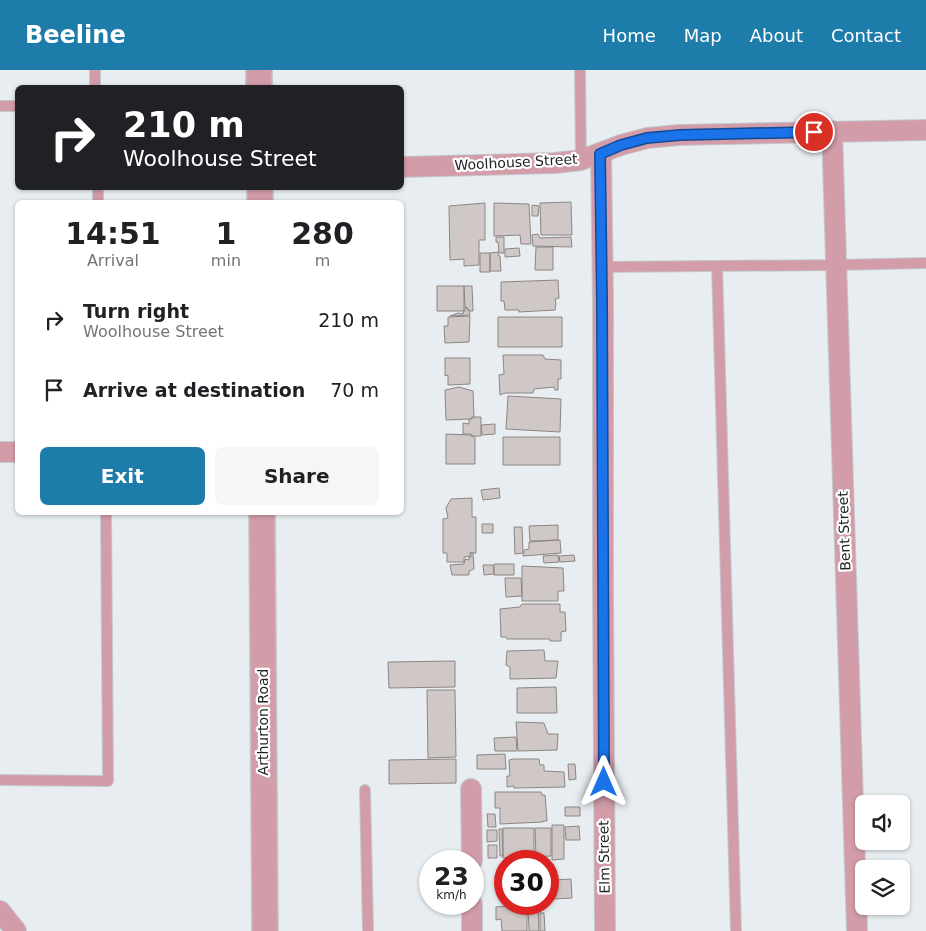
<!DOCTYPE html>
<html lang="en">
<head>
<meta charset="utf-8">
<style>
	:root { --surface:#fff; --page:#f6f6f6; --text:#202124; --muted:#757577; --accent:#1d7ca9 }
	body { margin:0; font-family:"DejaVu Sans",sans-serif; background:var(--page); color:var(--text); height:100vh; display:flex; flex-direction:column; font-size:19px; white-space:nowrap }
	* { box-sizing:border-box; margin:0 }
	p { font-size:16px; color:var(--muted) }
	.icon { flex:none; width:28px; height:28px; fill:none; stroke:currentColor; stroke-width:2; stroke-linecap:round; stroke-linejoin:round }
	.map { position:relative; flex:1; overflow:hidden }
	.side { position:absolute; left:15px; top:130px; width:389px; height:315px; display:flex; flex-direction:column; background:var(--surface); border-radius:8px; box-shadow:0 1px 4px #0004 }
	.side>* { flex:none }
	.top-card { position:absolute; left:15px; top:15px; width:389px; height:105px; border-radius:8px; box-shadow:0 1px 4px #0004; background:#202124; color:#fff; overflow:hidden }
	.fabs { position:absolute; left:855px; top:725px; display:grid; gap:10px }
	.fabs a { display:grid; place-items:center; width:55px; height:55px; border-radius:8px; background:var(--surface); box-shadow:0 1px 4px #0004; font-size:25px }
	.speed { position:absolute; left:419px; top:780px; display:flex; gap:10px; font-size:25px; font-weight:700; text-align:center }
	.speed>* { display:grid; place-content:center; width:65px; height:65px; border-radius:50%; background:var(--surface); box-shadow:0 1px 4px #0004; line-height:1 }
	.speed small { font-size:12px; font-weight:400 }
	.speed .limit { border:8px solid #d22; background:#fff; color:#111 }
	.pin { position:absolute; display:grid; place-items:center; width:42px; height:42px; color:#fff; margin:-21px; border:2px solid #fff; border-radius:50%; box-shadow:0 1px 5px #0007 }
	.me { position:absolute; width:55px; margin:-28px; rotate:0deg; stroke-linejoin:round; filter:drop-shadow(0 0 4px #0008) }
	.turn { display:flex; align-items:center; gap:18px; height:105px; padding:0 25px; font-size:22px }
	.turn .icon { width:65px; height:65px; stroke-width:2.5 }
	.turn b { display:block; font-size:35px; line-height:42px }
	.eta { display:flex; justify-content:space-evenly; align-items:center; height:85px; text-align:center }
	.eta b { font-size:30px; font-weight:800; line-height:35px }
	.primary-button { display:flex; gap:10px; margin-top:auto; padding:10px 25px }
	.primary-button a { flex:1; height:58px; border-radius:8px; background:var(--accent); color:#fff; font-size:20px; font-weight:800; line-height:58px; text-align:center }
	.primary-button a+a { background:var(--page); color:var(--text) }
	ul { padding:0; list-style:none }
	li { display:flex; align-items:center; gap:15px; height:70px; padding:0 25px }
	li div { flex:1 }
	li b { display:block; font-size:19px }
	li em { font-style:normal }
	header { display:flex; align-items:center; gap:30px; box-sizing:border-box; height:70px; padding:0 25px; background:var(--accent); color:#fff }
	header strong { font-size:24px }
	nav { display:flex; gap:28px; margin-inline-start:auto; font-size:18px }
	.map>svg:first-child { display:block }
	.building { fill:#cfc8c6; stroke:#8c8684 }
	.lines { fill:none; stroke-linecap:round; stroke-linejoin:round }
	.service-casing { stroke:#c4c9cc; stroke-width:12 }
	.minor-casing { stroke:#c4c9cc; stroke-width:22 }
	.tertiary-casing { stroke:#c4c9cc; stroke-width:28 }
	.service { stroke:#d29ca9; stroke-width:10 }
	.minor { stroke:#d29ca9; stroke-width:20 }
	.tertiary { stroke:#d29ca9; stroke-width:25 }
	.route-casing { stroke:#114b97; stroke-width:12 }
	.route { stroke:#1a73e8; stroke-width:9 }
	.labels { text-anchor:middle; stroke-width:4.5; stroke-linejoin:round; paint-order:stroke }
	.street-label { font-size:14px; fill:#212325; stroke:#fff }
</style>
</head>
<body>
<header>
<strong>Beeline</strong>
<nav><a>Home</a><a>Map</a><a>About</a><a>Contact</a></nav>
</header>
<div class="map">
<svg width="926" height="861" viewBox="0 0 926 861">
	<rect width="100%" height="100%" fill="#e8edf1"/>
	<!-- building -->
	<path class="building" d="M 571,132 L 572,165 L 541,165 L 540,133 Z
		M 485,133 L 485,170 L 479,170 L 479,195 L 464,196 L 464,189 L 450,190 L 449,136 Z
		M 494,133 L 529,134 L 531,174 L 521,174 L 520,165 L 494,166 Z
		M 532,135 L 539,136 L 538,146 L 532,146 Z
		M 538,164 L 540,168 L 571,167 L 572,177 L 533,176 L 532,165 Z
		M 496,167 L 504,167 L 504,183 L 499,183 L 498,172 L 496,172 Z
		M 536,177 L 553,177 L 553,200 L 535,200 Z
		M 519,178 L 520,186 L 505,187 L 505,179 Z
		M 498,182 L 498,185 L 500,186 L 501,201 L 490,201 L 490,183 Z
		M 480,183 L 490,183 L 490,202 L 480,202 Z
		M 558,210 L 559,228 L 555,229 L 556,234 L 555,240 L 519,242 L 519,240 L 505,240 L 504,231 L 501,231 L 501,212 Z
		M 437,216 L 464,216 L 464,241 L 437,241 Z
		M 464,216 L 472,216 L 473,241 L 470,241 L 465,236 Z
		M 465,237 L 469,241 L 470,245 L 450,246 L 458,243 L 463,244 L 463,242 L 465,241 Z
		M 470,246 L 469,272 L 445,273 L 444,256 L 448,256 L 448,247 Z
		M 498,247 L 562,247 L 562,277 L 498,277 Z
		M 503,285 L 543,285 L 545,289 L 561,290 L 561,309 L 558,309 L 558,320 L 555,320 L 554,317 L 534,319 L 533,323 L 505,323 L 500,325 L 499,305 L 504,304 Z
		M 445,288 L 470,288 L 470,314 L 448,315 L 448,305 L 445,306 Z
		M 459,317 L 473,321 L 474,347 L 472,347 L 471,349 L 446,350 L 445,320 Z
		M 508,326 L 561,329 L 560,362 L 506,359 Z
		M 475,347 L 481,347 L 481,366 L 472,366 L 471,364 L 463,364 L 463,353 L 469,354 L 469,350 Z
		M 495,354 L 495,364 L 482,365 L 481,355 Z
		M 446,364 L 471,365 L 471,366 L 475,367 L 475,394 L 446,394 Z
		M 503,367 L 560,367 L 560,395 L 503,395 Z
		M 499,418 L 500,428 L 483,430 L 481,420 Z
		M 472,428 L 472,447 L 476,447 L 476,483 L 470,483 L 471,486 L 464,487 L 464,492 L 447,492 L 447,483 L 443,483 L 443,449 L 448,448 L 446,438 L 451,429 Z
		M 482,454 L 493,454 L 493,463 L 482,463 Z
		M 558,455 L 558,470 L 530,471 L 529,456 Z
		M 514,457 L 522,457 L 523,483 L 515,484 Z
		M 560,470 L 561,483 L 523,486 L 524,480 L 529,479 L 529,472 Z
		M 470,483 L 473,483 L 474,499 L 469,501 L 469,505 L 452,505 L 450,495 L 464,494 L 465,489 L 469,490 L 469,487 L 471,487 Z
		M 558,485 L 559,492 L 544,493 L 543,486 Z
		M 574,485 L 575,491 L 560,492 L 559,486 Z
		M 494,494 L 514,494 L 514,505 L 494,505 Z
		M 483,495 L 493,495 L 494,504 L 484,505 Z
		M 522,496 L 563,498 L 564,521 L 558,521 L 558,531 L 522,531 Z
		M 505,508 L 521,508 L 522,526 L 506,527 Z
		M 522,534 L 560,534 L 560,542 L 565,542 L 566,561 L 561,562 L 561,571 L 550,571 L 550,569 L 507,569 L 506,567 L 501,567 L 500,539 L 520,537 Z
		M 544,580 L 545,591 L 558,591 L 556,608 L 510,609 L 510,597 L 506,595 L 507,581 Z
		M 455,591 L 455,617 L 389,618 L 388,592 Z
		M 556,617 L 557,643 L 517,643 L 517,618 Z
		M 427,620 L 455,620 L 456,687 L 428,688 Z
		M 516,652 L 544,653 L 548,664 L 558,664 L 557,680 L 518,681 Z
		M 516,667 L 517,681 L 495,681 L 494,668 Z
		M 505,684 L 506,699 L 477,699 L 477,685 Z
		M 456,689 L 456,713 L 389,714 L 389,690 Z
		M 514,689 L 539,689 L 540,695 L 544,695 L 544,701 L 564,702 L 565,717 L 514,718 L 514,716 L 507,717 L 507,706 L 510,706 L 509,690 Z
		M 568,694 L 575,694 L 576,709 L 569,710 Z
		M 495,722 L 541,722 L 542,725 L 545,725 L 547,751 L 543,751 L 543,752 L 500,754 L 500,738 L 495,738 Z
		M 565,737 L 580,737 L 580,746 L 565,746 Z
		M 487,744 L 495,744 L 496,757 L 488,757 Z
		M 552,755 L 564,755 L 564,789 L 552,790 Z
		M 579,756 L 580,770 L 566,770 L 565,757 Z
		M 503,758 L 534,758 L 534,787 L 503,788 Z
		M 535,758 L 551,758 L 551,786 L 536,787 Z
		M 499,759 L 502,759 L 503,786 L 500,786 Z
		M 487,760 L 497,760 L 497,771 L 487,772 Z
		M 488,775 L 497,775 L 497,788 L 488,788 Z
		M 571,809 L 572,828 L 553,829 L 553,810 Z
		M 527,835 L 527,861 L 502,861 L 501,849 L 496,850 L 496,837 Z
		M 528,835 L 538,835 L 539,861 L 529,861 Z
		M 540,843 L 544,843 L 545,861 L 540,861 Z"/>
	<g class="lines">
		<defs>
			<path id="service" d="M 95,0 L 95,18
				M 580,0 L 581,90
				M 0,36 L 18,36
				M 98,118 L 98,132
				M 717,196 L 736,861
				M 602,197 L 836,195 L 926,193
				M 0,710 L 108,711 L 106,442
				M 365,720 L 368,861"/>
			<path id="minor" d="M 832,61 L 857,861
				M 601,83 L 603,231 L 603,516 L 605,861
				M 401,97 L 555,93 L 581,90 L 621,75 L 647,68 L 679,65 L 926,60
				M 0,382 L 18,382
				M 471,719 L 472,791
				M 472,834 L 472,861
				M 0,841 L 16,861"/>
			<path id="tertiary" d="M 259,0 L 259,18
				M 260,118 L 260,132
				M 262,442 L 265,861"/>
		</defs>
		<!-- service casing -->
		<use href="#service" class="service-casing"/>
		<!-- minor casing -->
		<use href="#minor" class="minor-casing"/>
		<!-- tertiary casing -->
		<use href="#tertiary" class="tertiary-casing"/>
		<!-- service -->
		<use href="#service" class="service"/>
		<!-- minor -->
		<use href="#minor" class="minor"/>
		<!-- tertiary -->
		<use href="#tertiary" class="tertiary"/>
	</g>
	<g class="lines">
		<defs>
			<path id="route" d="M 604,712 L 602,231 L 600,84 L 621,75 L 647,68 L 680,65 L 814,62"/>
		</defs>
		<!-- route casing -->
		<use href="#route" class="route-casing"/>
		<!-- route -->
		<use href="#route" class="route"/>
	</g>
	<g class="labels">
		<!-- street labels -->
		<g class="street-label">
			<text transform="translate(516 92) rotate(-3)" y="5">Woolhouse Street</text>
			<text transform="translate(844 461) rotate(-92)" y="5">Bent Street</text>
			<text transform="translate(263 652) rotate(-90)" y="5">Arthurton Road</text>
			<text transform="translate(604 787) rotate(-91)" y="5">Elm Street</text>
		</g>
	</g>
</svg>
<div class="fabs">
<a><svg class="icon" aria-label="sound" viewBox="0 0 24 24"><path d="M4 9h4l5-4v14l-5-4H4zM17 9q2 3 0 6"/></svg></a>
<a><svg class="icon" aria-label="layers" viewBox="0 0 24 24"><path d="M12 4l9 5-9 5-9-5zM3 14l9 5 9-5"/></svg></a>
</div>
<div class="speed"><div>23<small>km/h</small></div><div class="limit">30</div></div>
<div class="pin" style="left:814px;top:62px;background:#d93025"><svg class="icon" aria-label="arrive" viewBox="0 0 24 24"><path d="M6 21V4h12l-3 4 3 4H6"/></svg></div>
<svg class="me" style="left:604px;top:712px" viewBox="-20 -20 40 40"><path d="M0-17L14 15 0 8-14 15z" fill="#1a73e8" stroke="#fff" stroke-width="4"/></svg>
<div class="top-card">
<div class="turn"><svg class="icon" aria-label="right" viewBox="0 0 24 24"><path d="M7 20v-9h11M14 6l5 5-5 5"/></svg><div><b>210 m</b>Woolhouse Street</div></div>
</div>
<section class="side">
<div class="eta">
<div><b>14:51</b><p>Arrival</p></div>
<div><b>1</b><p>min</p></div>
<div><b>280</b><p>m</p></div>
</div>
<ul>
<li><svg class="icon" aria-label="right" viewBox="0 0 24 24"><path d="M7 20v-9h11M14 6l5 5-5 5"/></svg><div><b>Turn right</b><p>Woolhouse Street</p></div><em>210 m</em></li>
<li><svg class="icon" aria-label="arrive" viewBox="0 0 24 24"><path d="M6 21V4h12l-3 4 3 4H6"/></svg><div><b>Arrive at destination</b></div><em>70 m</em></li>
</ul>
<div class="primary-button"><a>Exit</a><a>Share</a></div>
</section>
</div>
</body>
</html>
